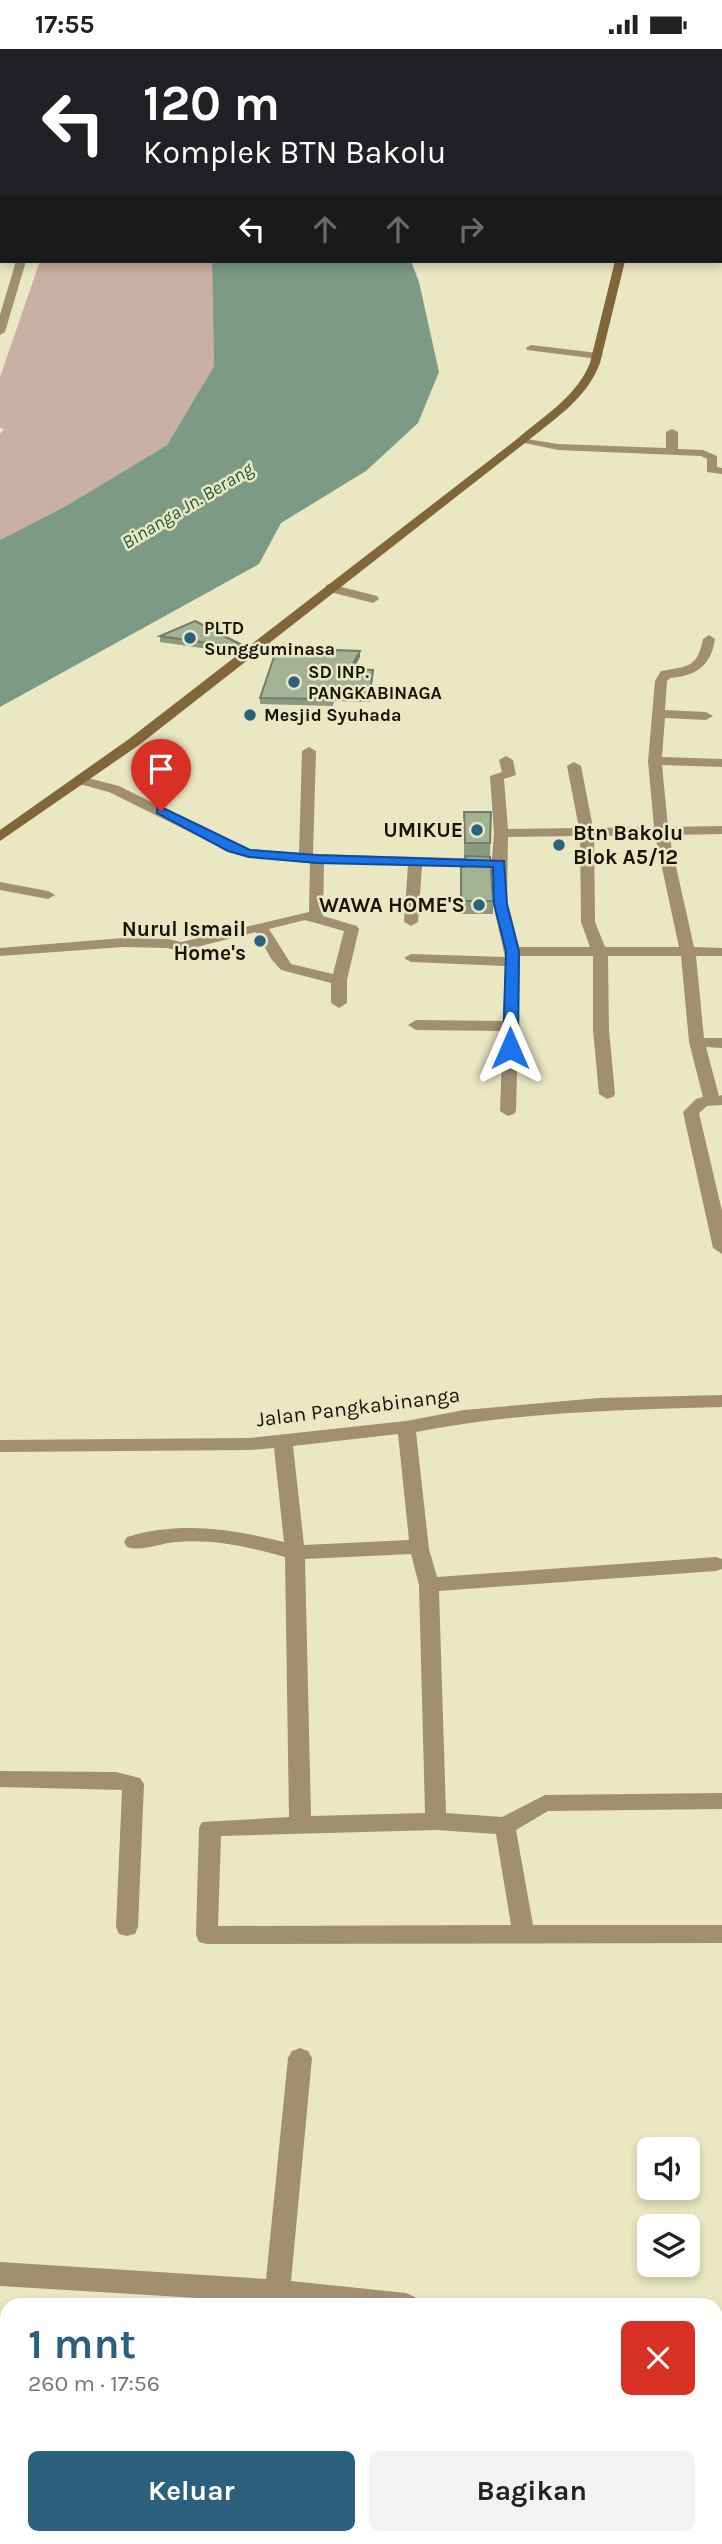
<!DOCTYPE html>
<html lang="id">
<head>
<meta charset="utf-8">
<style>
	:root { --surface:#fff; --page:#f2f2f2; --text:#222; --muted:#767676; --accent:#2b617d }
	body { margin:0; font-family:Karla,sans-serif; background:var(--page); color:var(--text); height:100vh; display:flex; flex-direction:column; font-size:26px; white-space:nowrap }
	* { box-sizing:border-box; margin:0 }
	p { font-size:23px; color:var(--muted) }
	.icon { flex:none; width:38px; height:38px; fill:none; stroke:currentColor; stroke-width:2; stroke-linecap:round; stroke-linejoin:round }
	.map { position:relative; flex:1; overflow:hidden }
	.drawer { position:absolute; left:0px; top:2249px; width:723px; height:247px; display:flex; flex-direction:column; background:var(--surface); border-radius:21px 21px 0 0; box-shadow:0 4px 10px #0003 }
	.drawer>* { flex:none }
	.banner { position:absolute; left:0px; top:0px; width:723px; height:214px; box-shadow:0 4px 10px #0003; background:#202124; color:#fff; overflow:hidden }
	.fabs { position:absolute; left:637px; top:2088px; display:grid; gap:14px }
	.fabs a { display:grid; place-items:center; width:63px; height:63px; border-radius:10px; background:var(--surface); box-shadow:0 4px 10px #0003; font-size:35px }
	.pin { position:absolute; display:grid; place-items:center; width:60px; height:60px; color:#fff; margin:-72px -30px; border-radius:50% 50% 50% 0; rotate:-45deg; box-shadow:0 0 7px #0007 }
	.pin .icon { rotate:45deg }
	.me { position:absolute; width:77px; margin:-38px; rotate:0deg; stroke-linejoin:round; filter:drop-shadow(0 0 5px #0008) }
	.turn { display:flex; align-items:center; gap:24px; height:147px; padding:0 28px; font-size:32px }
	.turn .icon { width:91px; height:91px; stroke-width:2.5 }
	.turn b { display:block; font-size:49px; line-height:60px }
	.lanes { display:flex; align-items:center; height:66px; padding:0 28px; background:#0003; justify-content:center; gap:35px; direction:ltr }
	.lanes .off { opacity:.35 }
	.round { display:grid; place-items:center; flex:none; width:74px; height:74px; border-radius:10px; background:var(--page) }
	.summary { display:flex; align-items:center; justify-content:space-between; height:119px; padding:0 28px }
	h1 { font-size:42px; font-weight:700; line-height:52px; color:var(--accent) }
	.action { display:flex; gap:14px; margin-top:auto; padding:14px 28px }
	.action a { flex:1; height:80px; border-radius:10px; background:var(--accent); color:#fff; font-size:28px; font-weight:700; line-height:80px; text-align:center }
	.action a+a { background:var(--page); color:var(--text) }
	.status { display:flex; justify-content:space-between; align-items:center; height:49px; padding:0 35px; background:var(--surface); direction:ltr }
	.status svg { height:19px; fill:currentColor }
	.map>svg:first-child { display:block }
	.green { fill:#c9b0a2 }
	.water { fill:#7c9a86 }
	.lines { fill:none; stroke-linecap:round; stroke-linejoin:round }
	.street { fill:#a28f72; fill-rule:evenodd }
	.secondary { fill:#816639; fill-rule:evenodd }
	.wall { fill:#8c997f }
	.shaded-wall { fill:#727d68 }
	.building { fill:#a3b294; stroke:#727d68; stroke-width:2 }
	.route { fill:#1a73e8; stroke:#114b97; stroke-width:2 }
	.poi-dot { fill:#2b617d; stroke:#eae7c3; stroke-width:2.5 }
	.labels { text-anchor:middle; stroke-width:5; stroke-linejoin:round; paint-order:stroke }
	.far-poi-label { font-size:18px; font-weight:bold; fill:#161508; stroke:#eae7c3; text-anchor:start }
	.far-water-label { font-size:19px; font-style:italic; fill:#25583a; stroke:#eae7c3 }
	.poi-label { font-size:21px; font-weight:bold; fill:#161508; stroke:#eae7c3; text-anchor:end }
	.street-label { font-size:21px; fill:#161508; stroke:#eae7c3 }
</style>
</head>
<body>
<div class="status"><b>17:55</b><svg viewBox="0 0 49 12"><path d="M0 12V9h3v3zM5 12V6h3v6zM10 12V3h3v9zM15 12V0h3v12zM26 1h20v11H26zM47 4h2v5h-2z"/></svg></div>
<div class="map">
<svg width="722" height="2495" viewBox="0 0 722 2495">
	<rect width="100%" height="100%" fill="#eae7c3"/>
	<!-- green -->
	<path class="green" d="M 40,212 L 212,212 L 214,317 L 167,396 L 66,457 L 0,491 L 0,385 L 4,380 L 0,379 L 0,328 Z"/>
	<!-- water -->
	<path class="water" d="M 212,212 L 411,212 L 419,233 L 439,323 L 418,374 L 366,422 L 281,474 L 259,515 L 0,658 L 0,491 L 66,457 L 167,396 L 214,317 Z"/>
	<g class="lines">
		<!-- street -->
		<path class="street" d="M 90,0 L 98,0 L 89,2 Z
			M 555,0 L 563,0 L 563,2 L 555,2 Z
			M 640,0 L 648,0 L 649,2 L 641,2 Z
			M 0,80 L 2,80 L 2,86 L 0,86 Z
			M 721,93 L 722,93 L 722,99 L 721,99 Z
			M 0,109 L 2,109 L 2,115 L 0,115 Z
			M 721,158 L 722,158 L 721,165 Z
			M 16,212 L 26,212 L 5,283 L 0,286 L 0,266 Z
			M 531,296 L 598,304 L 603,307 L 598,310 L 527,301 L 526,299 Z
			M 672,380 L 678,383 L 678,400 L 703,401 L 717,407 L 717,418 L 722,419 L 722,425 L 707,423 L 707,410 L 701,407 L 558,401 L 515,392 L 521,389 L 558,395 L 666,399 L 666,383 Z
			M 330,535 L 377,547 L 379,550 L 373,554 L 326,542 L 326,536 Z
			M 709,586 L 715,590 C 711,617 696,627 670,629 L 667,632 L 665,661 L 706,663 L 713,667 L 706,671 L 665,669 L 662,708 L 722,710 L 722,718 L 662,716 L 668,778 L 722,777 L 722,785 L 669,786 L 694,898 L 722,899 L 722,907 L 696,907 L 704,989 L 722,989 L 722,999 L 706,998 L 719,1047 L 722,1046 L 722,1056 L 707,1057 L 699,1064 L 722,1162 L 722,1205 L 713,1199 L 683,1063 L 696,1050 L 703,1048 L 689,993 L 681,907 L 608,907 L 609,981 L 615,1045 L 613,1048 L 607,1050 L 599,1045 L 593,981 L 593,907 L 520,907 L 516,1062 L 514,1065 L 508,1067 L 500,1062 L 503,982 L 416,981 L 408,976 L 416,971 L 503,972 L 505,917 L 411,913 L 404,909 L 411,905 L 505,908 L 493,855 L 492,818 L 422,817 L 418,873 L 411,877 L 404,873 L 408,816 L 324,814 L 323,867 L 357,877 L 359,880 L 347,931 L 347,954 L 339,959 L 331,954 L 331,934 L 281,921 L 272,911 L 256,883 L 181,902 L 167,899 L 123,898 L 0,907 L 0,899 L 123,889 L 168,890 L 181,893 L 309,863 L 310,814 L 249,808 L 228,802 L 109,743 L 75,734 L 75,728 L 80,727 L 119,737 L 238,796 L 250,800 L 299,804 L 302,702 L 309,698 L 316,702 L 313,805 L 492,810 L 494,784 L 490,727 L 502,723 L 499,711 L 506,707 L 513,711 L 516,726 L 504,730 L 508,780 L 579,779 L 567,717 L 574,713 L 581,717 L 593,779 L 654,778 L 648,712 L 655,632 L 661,622 C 687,617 697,620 703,590 ZM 655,786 L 679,898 L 605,898 L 595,873 L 594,787 ZM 580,787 L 581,873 L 590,898 L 519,898 L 507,855 L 508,788 ZM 305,871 L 344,882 L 333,925 L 291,915 L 269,880 Z
			M 0,833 L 48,842 L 55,846 L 48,850 L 0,841 Z
			M 722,1346 L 722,1358 C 619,1361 517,1363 416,1383 L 429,1500 L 437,1528 L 716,1508 L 722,1510 L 722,1520 L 716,1522 L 439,1542 L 446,1764 L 502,1768 L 545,1746 L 722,1744 L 722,1760 L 548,1762 L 516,1781 L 533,1876 L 722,1876 L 722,1894 L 207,1895 L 199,1893 L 196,1886 L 199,1779 L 202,1773 L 289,1768 L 285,1508 C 249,1498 214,1490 176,1493 C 160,1494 143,1503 127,1498 L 124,1493 L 127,1488 C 180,1472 232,1480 284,1493 L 274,1399 L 250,1401 L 0,1403 L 0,1391 L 250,1389 L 406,1372 L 464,1361 L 599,1349 ZM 398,1385 L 409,1491 L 304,1496 L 293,1397 ZM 411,1505 L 419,1536 L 425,1764 L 311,1767 L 305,1510 ZM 436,1781 L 496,1785 L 511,1876 L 218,1877 L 221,1787 Z
			M 0,1722 L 116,1723 L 140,1729 L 144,1735 L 138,1878 L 135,1885 L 127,1887 L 119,1885 L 116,1878 L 122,1741 L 0,1738 Z
			M 300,1999 L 308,2002 L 312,2009 L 291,2232 L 406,2244 L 415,2248 L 418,2256 L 264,2256 L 264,2253 L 0,2237 L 0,2213 L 266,2230 L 288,2009 L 292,2002 Z
			M 716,2300 L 722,2302 L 722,2326 L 716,2324 Z
			M 0,2331 L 7,2331 L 7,2355 L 0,2355 Z
			M 716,2437 L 722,2437 L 722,2463 L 716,2463 Z
			M 230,2488 L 256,2488 L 256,2495 L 230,2495 Z"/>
		<!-- secondary -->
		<path class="secondary" d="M 722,103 L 722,109 L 721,110 L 721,104 Z
			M 615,212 L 625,212 L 600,314 C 587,350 553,371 525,394 L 139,696 L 0,792 L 0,781 L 129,690 L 517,390 C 544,367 577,347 590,314 Z"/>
	</g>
	<!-- wall -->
	<path class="wall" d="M 160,587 L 240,595 L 240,601 L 236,604 L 160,593 Z
		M 360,608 L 353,621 L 373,621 L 370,653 L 334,652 L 333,657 L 260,655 L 260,649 Z
		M 464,763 L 491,763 L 490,807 L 464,807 Z
		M 461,818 L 493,852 L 493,865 L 461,865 Z"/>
	<!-- shaded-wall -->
	<path class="shaded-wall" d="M 240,595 L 240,601 L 236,604 L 236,598 Z
		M 360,602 L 360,608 L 350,627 L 350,620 Z"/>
	<!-- building -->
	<path class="building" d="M 195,572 L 240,595 L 236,598 L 160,587 Z
		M 277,599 L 360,602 L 350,620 L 373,621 L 370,646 L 334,645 L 333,650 L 260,649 Z
		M 464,763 L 491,763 L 490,794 L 465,794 Z
		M 465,807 L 490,808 L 493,852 L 461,852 L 461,818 L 465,818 Z"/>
	<!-- route -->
	<path class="route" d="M 161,758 L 250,801 L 317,806 L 504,812 L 507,855 L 519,902 L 518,999 L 510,1003 L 503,999 L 506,902 L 494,855 L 493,818 L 317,814 L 249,808 L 228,802 L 157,764 L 157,759 Z"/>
	<!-- markers -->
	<g class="poi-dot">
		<circle cx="190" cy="589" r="7"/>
		<circle cx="294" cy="633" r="7"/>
		<circle cx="250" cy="666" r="7"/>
		<circle cx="477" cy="781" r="7"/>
		<circle cx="559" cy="796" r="7"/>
		<circle cx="479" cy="856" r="7"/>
		<circle cx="260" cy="892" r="7"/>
	</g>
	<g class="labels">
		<!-- far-poi labels -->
		<g class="far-poi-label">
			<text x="204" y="585">PLTD<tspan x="204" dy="21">Sungguminasa</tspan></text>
			<text x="308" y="629">SD INP.<tspan x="308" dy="21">PANGKABINAGA</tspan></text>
			<text x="264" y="672">Mesjid Syuhada</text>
		</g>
		<!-- far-water labels -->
		<g class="far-water-label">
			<text transform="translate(187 456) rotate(-31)" y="7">Binanga Jn. Berang</text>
		</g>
		<!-- poi labels -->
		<g class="poi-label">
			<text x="463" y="788">UMIKUE</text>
			<text x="573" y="791" text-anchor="start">Btn Bakolu<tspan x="573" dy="24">Blok A5/12</tspan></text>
			<text x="465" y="863">WAWA HOME'S</text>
			<text x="246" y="887">Nurul Ismail<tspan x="246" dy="24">Home's</tspan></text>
		</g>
		<!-- street labels -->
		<g class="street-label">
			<text transform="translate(358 1358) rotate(-7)" y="7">Jalan Pangkabinanga</text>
		</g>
	</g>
</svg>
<div class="fabs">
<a><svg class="icon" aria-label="sound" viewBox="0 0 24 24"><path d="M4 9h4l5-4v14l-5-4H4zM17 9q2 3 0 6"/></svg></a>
<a><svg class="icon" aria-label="layers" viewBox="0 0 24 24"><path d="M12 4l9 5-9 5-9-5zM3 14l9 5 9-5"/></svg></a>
</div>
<div class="pin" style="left:161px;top:762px;background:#d93025"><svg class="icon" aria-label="arrive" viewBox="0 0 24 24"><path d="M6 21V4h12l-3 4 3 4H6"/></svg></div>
<svg class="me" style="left:510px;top:999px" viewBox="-20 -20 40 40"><path d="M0-17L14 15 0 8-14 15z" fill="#1a73e8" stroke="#fff" stroke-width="4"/></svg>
<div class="banner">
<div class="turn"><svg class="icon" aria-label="left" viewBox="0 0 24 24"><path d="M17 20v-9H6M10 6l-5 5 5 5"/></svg><div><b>120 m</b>Komplek BTN Bakolu</div></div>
<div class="lanes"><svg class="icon" aria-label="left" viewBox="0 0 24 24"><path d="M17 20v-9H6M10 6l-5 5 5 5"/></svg><svg class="icon off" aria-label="ahead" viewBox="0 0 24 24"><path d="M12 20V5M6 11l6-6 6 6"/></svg><svg class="icon off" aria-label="ahead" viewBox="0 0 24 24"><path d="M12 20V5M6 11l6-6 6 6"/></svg><svg class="icon off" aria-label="right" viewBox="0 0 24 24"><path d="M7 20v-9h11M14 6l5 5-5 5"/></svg></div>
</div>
<section class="drawer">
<div class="summary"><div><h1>1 mnt</h1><p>260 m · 17:56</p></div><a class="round" style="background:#d93025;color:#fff"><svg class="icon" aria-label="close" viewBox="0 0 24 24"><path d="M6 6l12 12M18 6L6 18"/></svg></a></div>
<div class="action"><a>Keluar</a><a>Bagikan</a></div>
</section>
</div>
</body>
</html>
